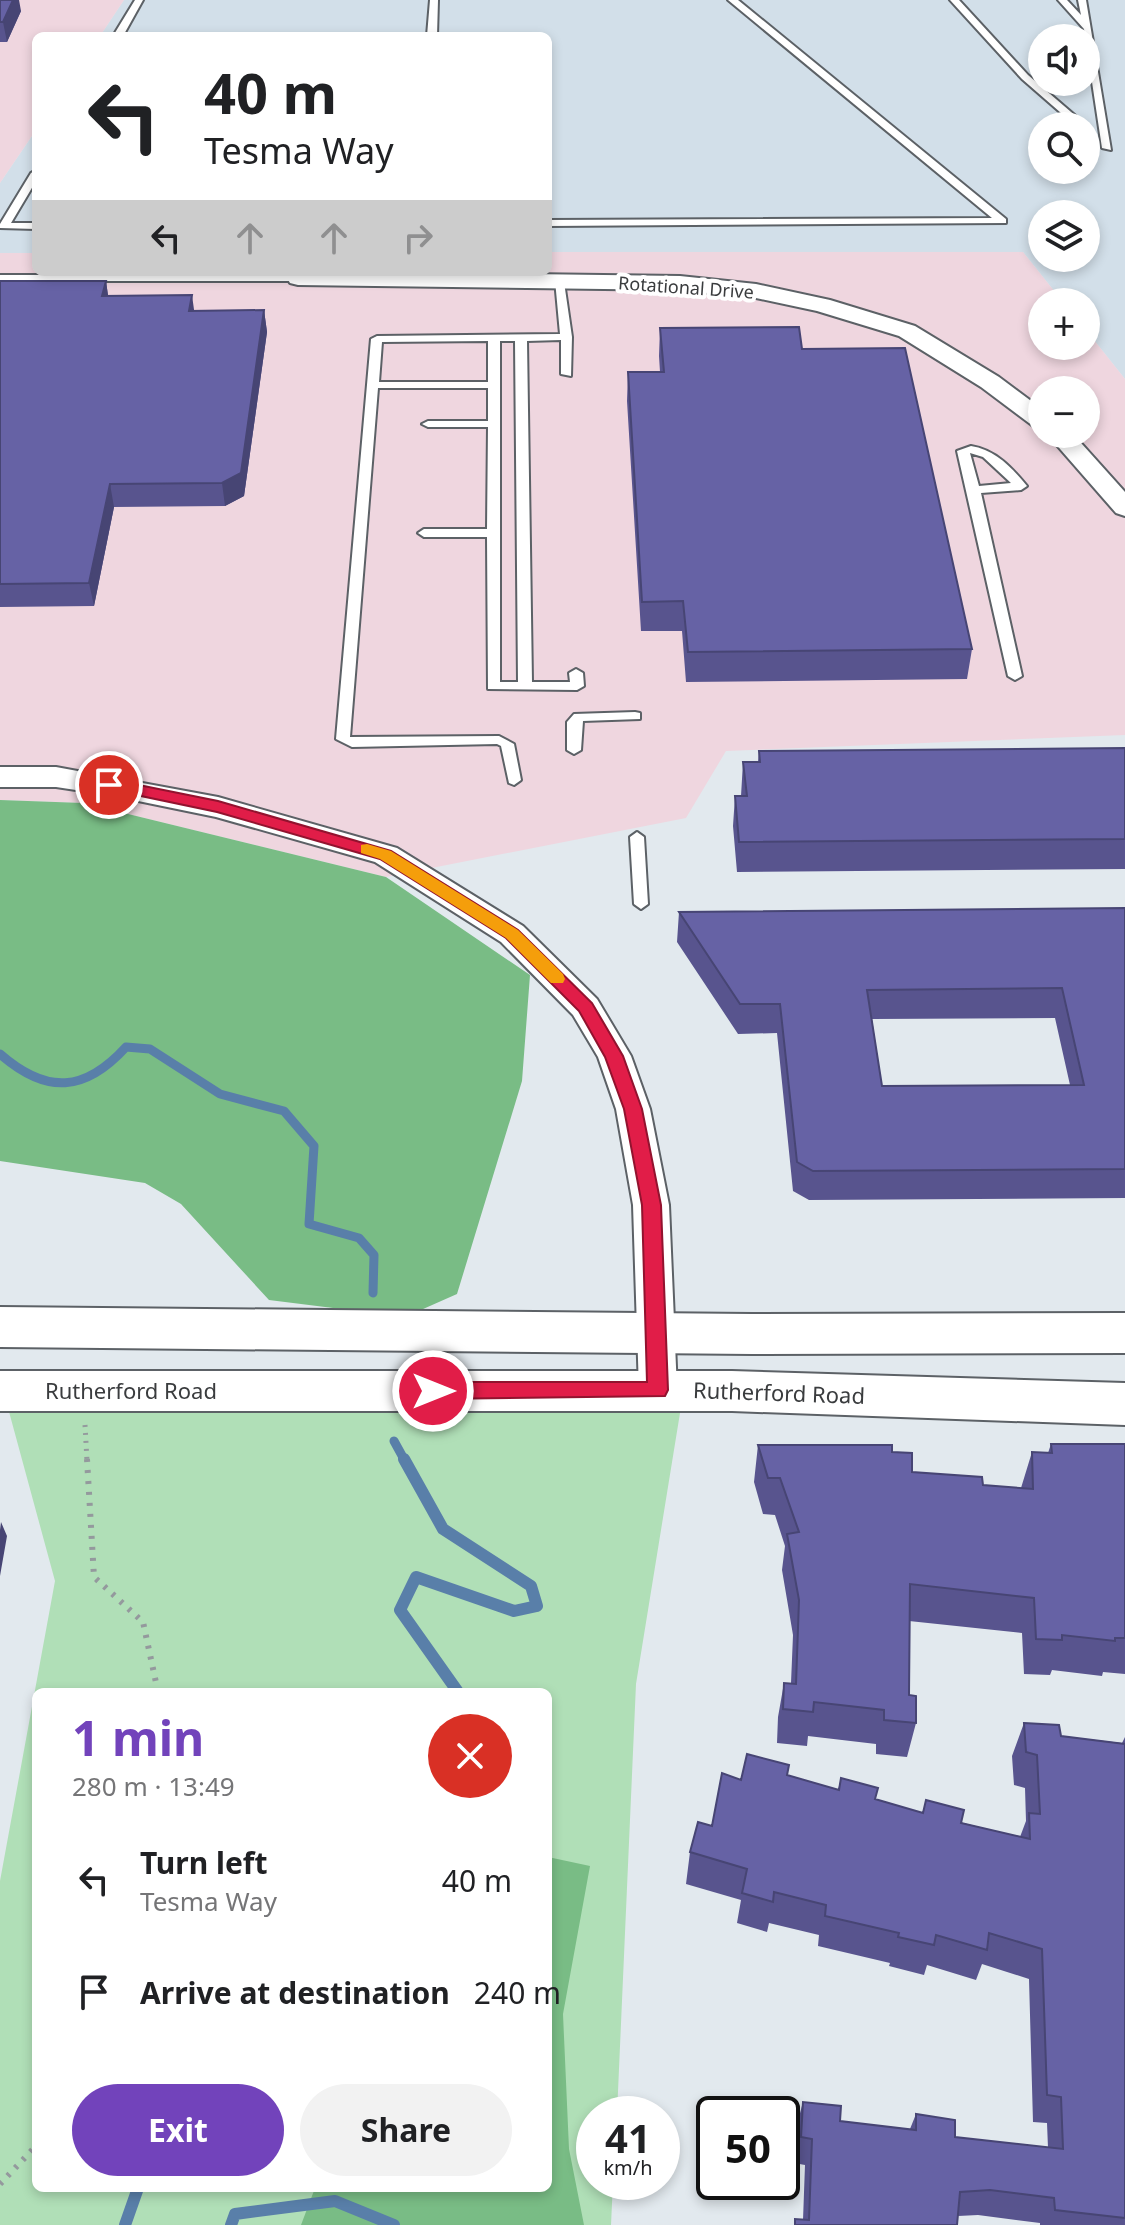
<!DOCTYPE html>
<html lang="en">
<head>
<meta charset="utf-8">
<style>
	:root { --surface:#fff; --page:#f2f2f2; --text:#202124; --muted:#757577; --accent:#7243bb }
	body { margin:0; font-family:"Noto Sans",sans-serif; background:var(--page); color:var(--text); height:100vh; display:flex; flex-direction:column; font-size:30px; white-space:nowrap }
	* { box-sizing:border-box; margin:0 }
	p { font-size:26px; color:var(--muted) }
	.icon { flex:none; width:44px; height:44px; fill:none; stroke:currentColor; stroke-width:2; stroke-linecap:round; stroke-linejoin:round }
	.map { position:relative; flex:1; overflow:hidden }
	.drawer { position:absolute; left:32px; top:1688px; width:520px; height:504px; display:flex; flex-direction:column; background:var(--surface); border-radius:12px; box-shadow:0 4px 12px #0003 }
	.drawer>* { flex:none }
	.top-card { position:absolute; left:32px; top:32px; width:520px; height:244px; border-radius:12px; box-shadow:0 4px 12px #0003; background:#fff; color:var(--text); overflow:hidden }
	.controls { position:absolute; left:1028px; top:24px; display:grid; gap:16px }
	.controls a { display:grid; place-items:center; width:72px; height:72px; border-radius:50%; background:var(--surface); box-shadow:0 4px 12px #0003; font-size:40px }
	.speed { position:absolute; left:576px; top:2096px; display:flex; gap:16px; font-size:40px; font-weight:700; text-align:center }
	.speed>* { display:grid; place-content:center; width:104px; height:104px; border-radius:50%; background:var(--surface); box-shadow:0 4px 12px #0003; line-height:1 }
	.speed small { font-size:20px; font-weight:400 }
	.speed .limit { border:4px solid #111; border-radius:12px; background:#fff; color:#111 }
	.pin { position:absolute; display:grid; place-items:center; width:68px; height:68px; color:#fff; margin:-34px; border:4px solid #fff; border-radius:50%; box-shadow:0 2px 8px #0007 }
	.me { position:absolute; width:88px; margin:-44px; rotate:90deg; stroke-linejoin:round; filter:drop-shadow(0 0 6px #0008) }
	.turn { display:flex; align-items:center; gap:28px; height:168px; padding:0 40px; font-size:36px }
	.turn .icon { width:104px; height:104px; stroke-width:2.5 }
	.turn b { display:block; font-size:56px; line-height:68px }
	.lanes { display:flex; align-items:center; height:76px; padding:0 40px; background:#0003; justify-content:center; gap:40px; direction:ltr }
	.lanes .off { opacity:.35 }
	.round { display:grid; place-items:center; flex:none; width:84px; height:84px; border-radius:42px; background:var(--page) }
	.summary { display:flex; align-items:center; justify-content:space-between; height:136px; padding:0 40px }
	h1 { font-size:48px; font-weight:700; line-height:60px; color:var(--accent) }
	.primary-button { display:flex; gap:16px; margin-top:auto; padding:16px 40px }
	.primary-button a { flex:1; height:92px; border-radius:48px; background:var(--accent); color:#fff; font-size:32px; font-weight:700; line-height:92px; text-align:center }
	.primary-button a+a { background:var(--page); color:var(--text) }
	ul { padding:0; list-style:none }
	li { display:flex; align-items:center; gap:24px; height:112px; padding:0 40px }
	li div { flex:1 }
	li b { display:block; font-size:30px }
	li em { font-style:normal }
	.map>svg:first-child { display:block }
	.built { fill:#d2dfe9; fill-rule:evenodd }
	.industrial { fill:#efd6df; fill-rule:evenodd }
	.green { fill:#b0dfb7; fill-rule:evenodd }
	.forest { fill:#79bc85 }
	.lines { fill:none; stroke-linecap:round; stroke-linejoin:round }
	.stream-far1 { stroke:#597fa9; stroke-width:9 }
	.stream { stroke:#597fa9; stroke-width:12 }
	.service-casing { stroke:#5c6166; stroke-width:4 }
	.minor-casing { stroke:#5c6166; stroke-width:4 }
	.secondary-casing { stroke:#5c6166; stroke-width:4 }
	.path-far1 { stroke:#94999d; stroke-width:5; stroke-dasharray:2 6; stroke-linecap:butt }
	.path { stroke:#94999d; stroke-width:6; stroke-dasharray:3 8; stroke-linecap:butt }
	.service { fill:#fff; fill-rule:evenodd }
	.minor { fill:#fff; fill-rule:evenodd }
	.secondary { fill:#fff; fill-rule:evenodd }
	.wall { fill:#58548e; fill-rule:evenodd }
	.shaded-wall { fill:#474574 }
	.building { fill:#6662a5; stroke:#474574; stroke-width:2; fill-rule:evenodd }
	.route { fill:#e11d48; stroke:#92132f; stroke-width:2 }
	.slow { fill:#f59e0b }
	.labels { text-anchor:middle; stroke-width:8; stroke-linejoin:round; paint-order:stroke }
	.far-street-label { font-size:18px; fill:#3a3c3e; stroke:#fff }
	.street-label { font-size:22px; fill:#3a3c3e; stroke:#fff }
</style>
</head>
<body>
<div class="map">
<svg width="1125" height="2225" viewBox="0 0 1125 2225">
	<rect width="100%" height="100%" fill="#e2e9ee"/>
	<!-- built -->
	<path class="built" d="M 124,0 L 1125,0 L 1125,379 L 1086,330 L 1086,302 L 1063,302 L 1023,252 L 548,252 L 548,36 L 100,36 ZM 1042,38 L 1086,38 L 1086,82 L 1042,82 ZM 1042,126 L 1086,126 L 1086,170 L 1042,170 ZM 1042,214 L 1086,214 L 1086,258 L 1042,258 Z
		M 36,130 L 36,253 L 0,253 L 0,183 Z"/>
	<!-- industrial -->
	<path class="industrial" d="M 0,0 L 124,0 L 100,36 L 36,36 L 36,130 L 0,183 Z
		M 548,252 L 1023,252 L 1063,302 L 1042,302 L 1042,346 L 1086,346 L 1086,330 L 1125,379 L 1125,735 L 726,751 L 686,818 L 386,877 L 83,803 L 0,800 L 0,253 L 36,253 L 36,272 L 548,272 ZM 1042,390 L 1086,390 L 1086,434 L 1042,434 Z"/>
	<!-- green -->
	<path class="green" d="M 8,1408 L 680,1413 L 636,1684 L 617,2114 L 594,2114 L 594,2182 L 613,2182 L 611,2225 L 0,2225 L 0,1881 L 55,1581 ZM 36,1692 L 548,1692 L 548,2188 L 36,2188 Z"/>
	<!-- forest -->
	<path class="forest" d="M 0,800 L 83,803 L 386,877 L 530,975 L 522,1081 L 457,1294 L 405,1317 L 269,1300 L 181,1204 L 145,1183 L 0,1161 Z
		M 548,1857 L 590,1866 L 563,2014 L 569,2149 L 584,2225 L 301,2225 L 315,2188 L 548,2188 Z"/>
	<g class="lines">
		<!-- stream-far1 -->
		<path class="stream-far1" d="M 0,1054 C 47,1095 85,1092 126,1047 L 150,1049 L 220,1094 L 284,1111 L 314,1146 L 309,1224 L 359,1238 L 374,1255 L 373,1293
			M 394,1441 L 405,1461"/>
		<!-- stream -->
		<path class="stream" d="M 404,1459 L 443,1529 L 531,1586 L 537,1606 L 514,1611 L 416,1577 L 400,1610 L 458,1692
			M 125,2225 L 138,2188
			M 231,2225 L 235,2214 L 335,2201 L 394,2225"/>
		<defs>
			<path id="service" d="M 135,0 L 143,0 L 123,36 L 113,36 Z
				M 430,0 L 438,0 L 437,36 L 427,36 Z
				M 728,0 L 738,0 L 1006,219 L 1006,223 L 548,226 L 548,220 L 992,218 Z
				M 950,0 L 959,0 L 1028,75 L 1085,124 L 1087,126 L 1086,127 L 1076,126 L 1022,79 Z
				M 1058,0 L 1067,0 L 1081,15 L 1078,0 L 1086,0 L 1111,150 L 1102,148 L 1084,29 Z
				M 36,170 L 36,181 L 11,223 L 36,223 L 36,229 L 0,228 L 0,224 L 31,173 Z
				M 0,275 L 298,275 L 303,278 L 298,281 L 0,281 Z
				M 555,280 L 564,282 L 572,337 L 571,376 L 561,374 L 561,340 L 527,341 L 532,682 L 570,682 L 569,673 L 576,669 L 583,673 L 584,686 L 577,690 L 488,689 L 487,537 L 424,537 L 418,533 L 424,529 L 487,529 L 488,427 L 428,427 L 422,424 L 428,421 L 488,421 L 488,388 L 378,388 L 350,737 L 499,736 L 514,744 L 521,780 L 514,785 L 509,783 L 501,746 L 497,744 L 352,747 L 336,739 L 371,339 L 377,336 L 560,334 ZM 488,341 L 488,382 L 379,382 L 382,342 ZM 500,341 L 515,341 L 518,682 L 500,682 Z
				M 971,446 C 996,450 1012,468 1027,486 L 1021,490 L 981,493 L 1022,676 L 1015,680 L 1008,676 L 957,451 ZM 970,453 L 983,457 L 1011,483 L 979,486 Z
				M 635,712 L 640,713 L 640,719 L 583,721 L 581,750 L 574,754 L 567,750 L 567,722 L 574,714 Z
				M 637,832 L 644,837 L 648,904 L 641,909 L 634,904 L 630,837 Z"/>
			<path id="minor" d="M 363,272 L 680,276 L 756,284 L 830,300 L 915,326 L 999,377 L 1042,409 L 1042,428 L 1033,426 L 981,387 L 899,336 L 817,311 L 756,298 L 680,290 L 298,285 L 290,283 L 287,278 L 295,272 Z
				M 1047,434 L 1073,434 L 1125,492 L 1125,516 L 1116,513 Z
				M 0,767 L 56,767 L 218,797 L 397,848 L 523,926 L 597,999 L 631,1056 L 650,1109 L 669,1205 L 677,1390 L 671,1401 L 658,1406 L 645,1401 L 639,1390 L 633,1205 L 616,1109 L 598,1057 L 573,1015 L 501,942 L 375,862 L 216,817 L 109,795 L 56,787 L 0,787 Z"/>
			<path id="secondary" d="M 0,1307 L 752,1314 L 1125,1313 L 1125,1353 L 752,1354 L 0,1347 Z
				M 0,1371 L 732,1371 L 1125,1383 L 1125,1425 L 732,1411 L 0,1411 Z"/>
		</defs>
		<!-- service casing -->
		<use href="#service" class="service-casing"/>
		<!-- minor casing -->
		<use href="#minor" class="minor-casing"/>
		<!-- secondary casing -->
		<use href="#secondary" class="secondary-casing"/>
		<!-- path-far1 -->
		<path class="path-far1" d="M 85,1425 L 87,1461"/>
		<!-- path -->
		<path class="path" d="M 87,1459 L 94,1577 L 143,1622 L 158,1692
			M 0,2184 L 36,2146"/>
		<!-- service -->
		<use href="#service" class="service"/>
		<!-- minor -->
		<use href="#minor" class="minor"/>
		<!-- secondary -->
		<use href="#secondary" class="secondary"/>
	</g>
	<!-- wall -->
	<path class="wall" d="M 0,0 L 21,11 L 7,42 L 0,42 Z
		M 0,281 L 106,281 L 108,296 L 194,311 L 264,310 L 267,332 L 244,496 L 225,506 L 114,507 L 94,606 L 0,607 Z
		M 660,328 L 802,349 L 972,649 L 967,679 L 686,682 L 682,631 L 641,631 L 627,401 L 628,372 L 660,372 L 659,356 Z
		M 1125,748 L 1125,869 L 737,872 L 733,826 L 735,796 L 741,796 L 743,762 L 758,762 L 759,751 Z
		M 1125,908 L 1125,1198 L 809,1200 L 793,1191 L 777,1033 L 738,1034 L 677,942 L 679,912 ZM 1055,1018 L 1070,1085 L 882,1086 L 872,1019 Z
		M 1051,1444 L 1125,1444 L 1125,1674 L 1103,1672 L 1102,1676 L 1052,1670 L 1050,1675 L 1024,1674 L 1022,1633 L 909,1621 L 909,1695 L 916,1723 L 907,1757 L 876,1754 L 876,1744 L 808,1736 L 807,1746 L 777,1743 L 778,1717 L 784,1683 L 791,1683 L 793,1635 L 782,1570 L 785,1546 L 775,1515 L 763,1514 L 754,1482 L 758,1445 L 892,1452 L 912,1472 L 983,1485 L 1021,1488 L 1032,1452 L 1048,1453 Z
		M 1024,1723 L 1061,1736 L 1122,1743 L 1125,1737 L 1125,2225 L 1040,2225 L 1040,2223 L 978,2215 L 958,2216 L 957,2225 L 794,2225 L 795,2219 L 803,2220 L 805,2165 L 794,2163 L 796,2128 L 803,2102 L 840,2121 L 910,2129 L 916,2114 L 955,2137 L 1048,2148 L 1047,2123 L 1033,2122 L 1029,1979 L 982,1964 L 976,1980 L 927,1965 L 924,1975 L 889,1966 L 890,1963 L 818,1946 L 819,1935 L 769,1923 L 767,1932 L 737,1923 L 741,1900 L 686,1884 L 690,1852 L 712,1826 L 741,1780 L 787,1775 L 838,1790 L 841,1778 L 875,1799 L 923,1813 L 1020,1837 L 1026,1821 L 1025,1788 L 1014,1785 L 1012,1756 Z"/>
	<!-- shaded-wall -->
	<path class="shaded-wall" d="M 13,0 L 19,0 L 21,11 L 7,42 L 3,22 Z
		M 106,281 L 109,302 L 102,296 Z
		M 192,295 L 195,317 L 189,311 Z
		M 264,310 L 267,332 L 244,496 L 225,506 L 222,483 Z
		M 110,484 L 114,507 L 94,606 L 89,583 Z
		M 1,1522 L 7,1536 L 0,1576 L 0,1530 Z"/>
	<!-- building -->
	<path class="building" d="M 0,0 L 13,0 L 3,22 L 0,22 Z
		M 0,281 L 106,281 L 102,296 L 192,295 L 189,311 L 264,310 L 241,473 L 222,483 L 110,484 L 89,583 L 0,584 Z
		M 799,327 L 802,349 L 905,348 L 972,649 L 688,652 L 683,601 L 642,602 L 628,372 L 664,372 L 660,328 Z
		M 1125,748 L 1125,839 L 739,842 L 735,796 L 747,796 L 743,762 L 760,762 L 759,751 Z
		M 1125,908 L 1125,1169 L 813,1171 L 797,1162 L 780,1004 L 740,1004 L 679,912 ZM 1062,988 L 1084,1085 L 882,1086 L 867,990 Z
		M 1051,1444 L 1125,1444 L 1125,1638 L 1115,1638 L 1115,1641 L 1062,1635 L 1062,1640 L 1036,1639 L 1034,1598 L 910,1584 L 909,1695 L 916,1696 L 916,1723 L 884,1720 L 884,1710 L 814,1702 L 813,1712 L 783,1709 L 784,1683 L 796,1684 L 799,1600 L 787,1534 L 799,1532 L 780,1478 L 768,1478 L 758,1445 L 892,1445 L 892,1452 L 912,1453 L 912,1472 L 982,1477 L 983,1485 L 1033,1489 L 1032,1452 L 1052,1453 Z
		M 1024,1723 L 1059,1725 L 1061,1736 L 1125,1744 L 1125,2218 L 1055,2210 L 1054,2198 L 990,2190 L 960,2192 L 957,2225 L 795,2225 L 795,2219 L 809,2220 L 812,2139 L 801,2137 L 803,2102 L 841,2106 L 840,2121 L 916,2130 L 916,2114 L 955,2120 L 955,2137 L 1063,2149 L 1061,2097 L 1047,2095 L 1042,1949 L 989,1933 L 987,1950 L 936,1935 L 934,1945 L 898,1937 L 899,1933 L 825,1916 L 826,1905 L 774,1892 L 773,1902 L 742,1893 L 747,1869 L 690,1852 L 698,1822 L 712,1826 L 722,1773 L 741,1780 L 747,1754 L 789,1765 L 787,1775 L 839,1790 L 841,1778 L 878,1788 L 875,1799 L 923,1813 L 926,1800 L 964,1810 L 961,1823 L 1030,1839 L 1029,1813 L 1040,1814 L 1037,1755 L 1026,1752 Z"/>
	<!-- route -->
	<path class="route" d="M 109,779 L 218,801 L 391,851 L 518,930 L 592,1003 L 623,1056 L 642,1109 L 661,1205 L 668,1390 L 665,1396 L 433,1399 L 426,1397 L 423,1391 L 426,1385 L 433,1382 L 647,1382 L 642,1205 L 624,1109 L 605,1057 L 579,1011 L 506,938 L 380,859 L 217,812 L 103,788 L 101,785 Z"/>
	<!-- slow -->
	<path class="slow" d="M 367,844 L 391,851 L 518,930 L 563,974 L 565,979 L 563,983 L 551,983 L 506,938 L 380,859 L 361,853 L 361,845 Z"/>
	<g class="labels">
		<!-- far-street labels -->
		<g class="far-street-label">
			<text transform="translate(686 288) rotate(4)" y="6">Rotational Drive</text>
		</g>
		<!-- street labels -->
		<g class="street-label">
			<text x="131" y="1399">Rutherford Road</text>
			<text transform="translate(779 1393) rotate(2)" y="8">Rutherford Road</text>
		</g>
	</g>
</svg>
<div class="controls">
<a><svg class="icon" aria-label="sound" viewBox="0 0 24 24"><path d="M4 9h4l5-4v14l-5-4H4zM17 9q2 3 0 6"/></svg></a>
<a><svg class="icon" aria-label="search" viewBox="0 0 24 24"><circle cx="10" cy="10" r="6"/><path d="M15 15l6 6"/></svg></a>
<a><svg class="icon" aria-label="layers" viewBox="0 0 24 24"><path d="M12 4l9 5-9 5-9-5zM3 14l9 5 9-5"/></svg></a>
<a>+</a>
<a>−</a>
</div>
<div class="speed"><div>41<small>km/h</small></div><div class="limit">50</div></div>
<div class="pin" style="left:109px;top:785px;background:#d93025"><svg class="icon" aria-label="arrive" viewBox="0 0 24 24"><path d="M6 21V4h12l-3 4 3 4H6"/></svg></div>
<svg class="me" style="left:433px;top:1391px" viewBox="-20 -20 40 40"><circle r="17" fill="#e11d48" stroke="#fff" stroke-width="3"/><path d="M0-11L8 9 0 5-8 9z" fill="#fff"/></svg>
<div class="top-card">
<div class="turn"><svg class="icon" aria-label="left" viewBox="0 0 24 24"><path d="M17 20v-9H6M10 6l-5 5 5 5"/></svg><div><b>40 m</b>Tesma Way</div></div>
<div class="lanes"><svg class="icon" aria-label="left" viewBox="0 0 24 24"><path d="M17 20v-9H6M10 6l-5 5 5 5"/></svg><svg class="icon off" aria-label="ahead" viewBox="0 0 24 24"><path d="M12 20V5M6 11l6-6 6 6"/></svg><svg class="icon off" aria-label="ahead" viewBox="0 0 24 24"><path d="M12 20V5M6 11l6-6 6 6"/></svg><svg class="icon off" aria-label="right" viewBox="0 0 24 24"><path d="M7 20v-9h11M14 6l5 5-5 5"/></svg></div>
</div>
<section class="drawer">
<div class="summary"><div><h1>1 min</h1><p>280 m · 13:49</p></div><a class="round" style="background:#d93025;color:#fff"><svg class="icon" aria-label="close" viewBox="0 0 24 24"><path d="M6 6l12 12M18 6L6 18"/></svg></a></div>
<ul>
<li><svg class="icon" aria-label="left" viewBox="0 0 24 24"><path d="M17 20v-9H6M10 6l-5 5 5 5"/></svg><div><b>Turn left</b><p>Tesma Way</p></div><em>40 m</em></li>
<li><svg class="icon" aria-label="arrive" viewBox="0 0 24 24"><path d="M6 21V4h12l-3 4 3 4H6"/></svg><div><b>Arrive at destination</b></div><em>240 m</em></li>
</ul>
<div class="primary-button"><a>Exit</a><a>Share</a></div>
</section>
</div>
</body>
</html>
